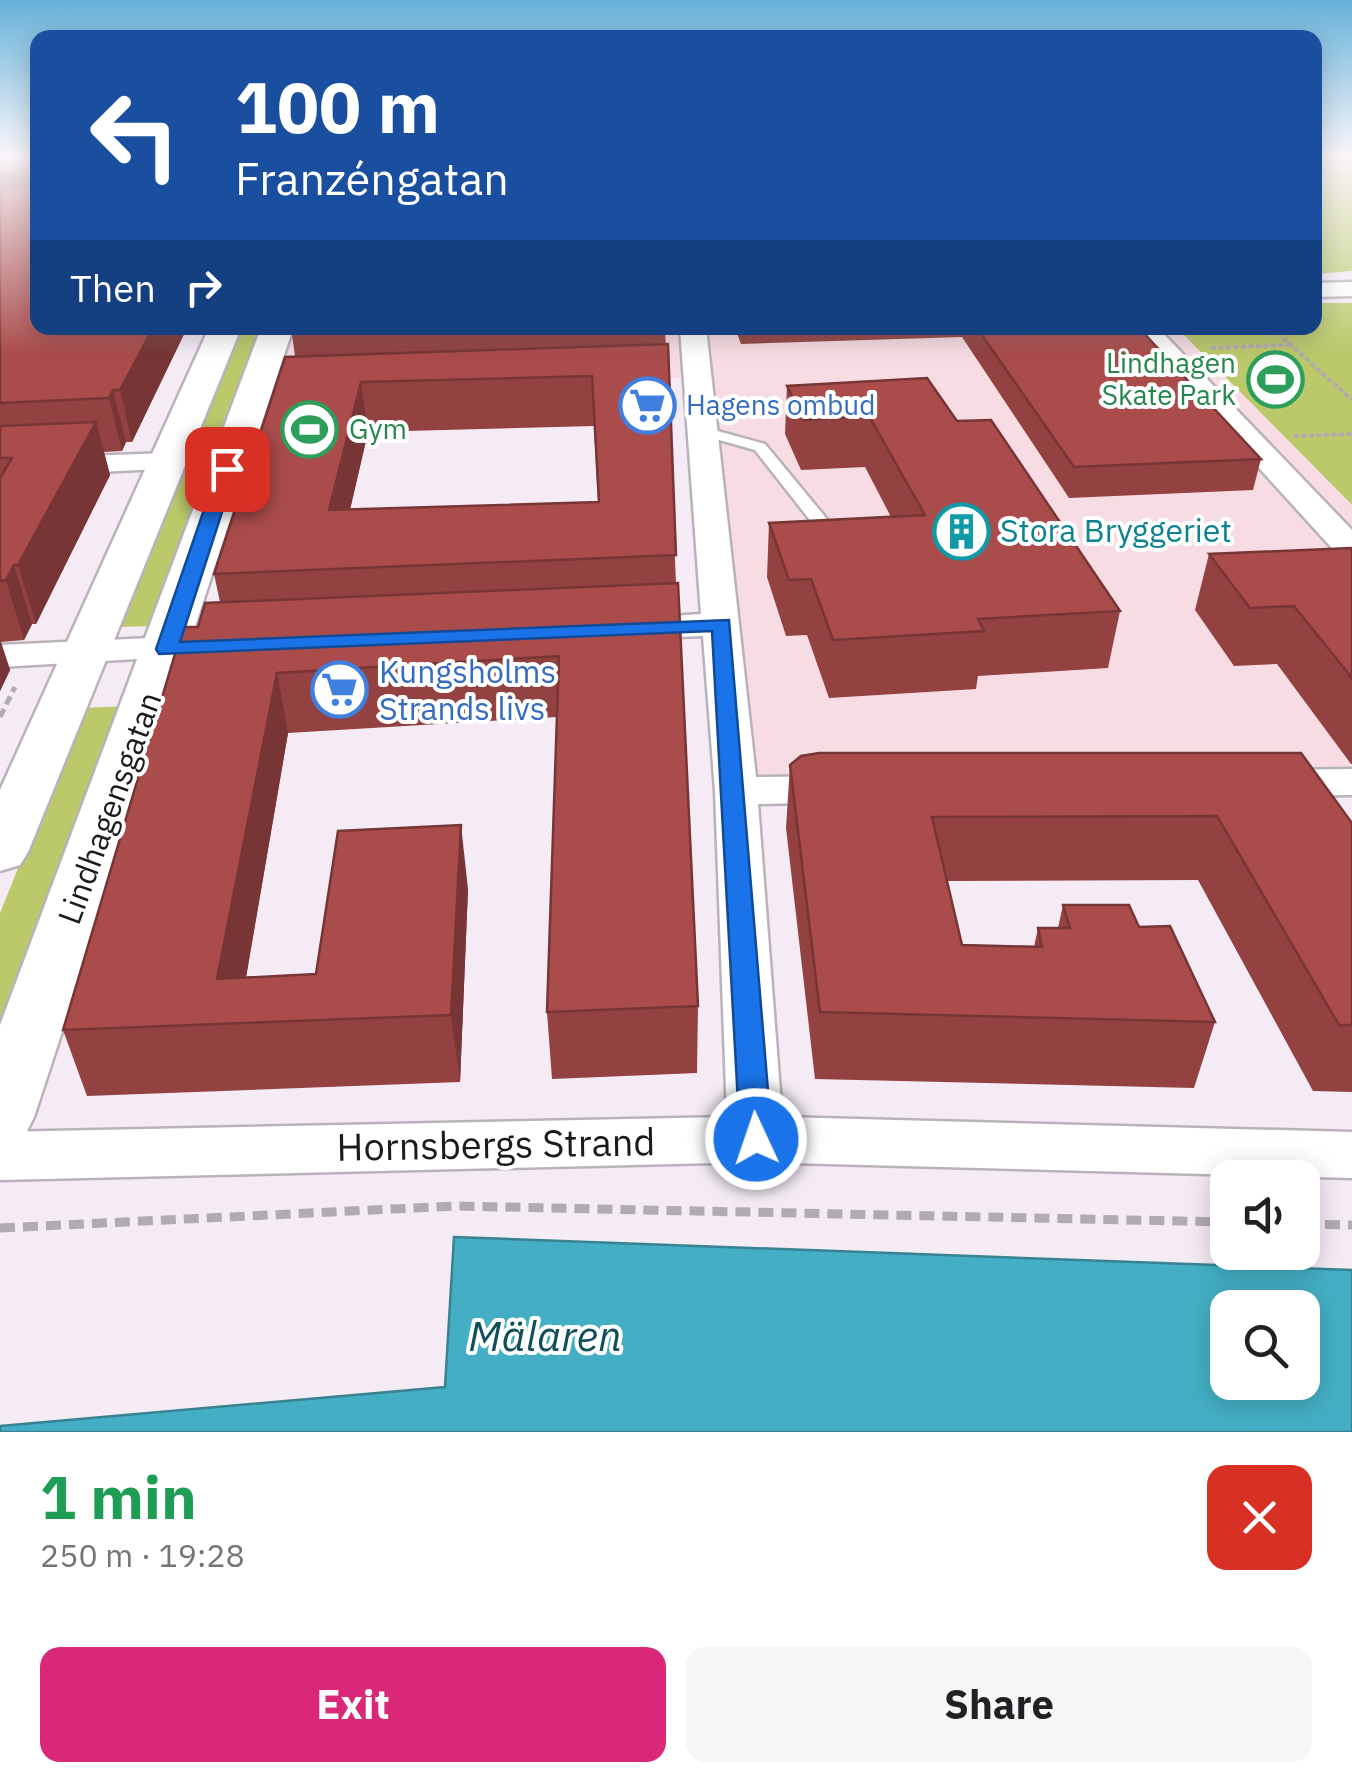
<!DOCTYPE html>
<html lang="en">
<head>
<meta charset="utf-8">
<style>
	:root { --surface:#fff; --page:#f6f6f6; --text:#202124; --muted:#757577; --accent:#db2777 }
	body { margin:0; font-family:"IBM Plex Sans",sans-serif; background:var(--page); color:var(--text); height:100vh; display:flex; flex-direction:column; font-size:38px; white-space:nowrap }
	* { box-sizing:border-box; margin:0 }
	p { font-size:32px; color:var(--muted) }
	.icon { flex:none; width:55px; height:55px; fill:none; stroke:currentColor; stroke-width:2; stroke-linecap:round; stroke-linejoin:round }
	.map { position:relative; height:1432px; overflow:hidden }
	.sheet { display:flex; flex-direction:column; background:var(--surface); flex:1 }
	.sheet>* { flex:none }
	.hud { position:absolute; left:30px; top:30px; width:1292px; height:305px; border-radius:20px; box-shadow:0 5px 25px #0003; background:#1a4fa0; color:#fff; overflow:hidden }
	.fabs { position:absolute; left:1210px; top:1160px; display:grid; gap:20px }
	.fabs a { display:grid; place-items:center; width:110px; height:110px; border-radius:20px; background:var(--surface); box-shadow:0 5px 25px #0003; font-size:50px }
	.pin { position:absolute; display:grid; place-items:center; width:85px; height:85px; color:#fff; margin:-42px; border-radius:20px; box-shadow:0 5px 15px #0006 }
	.me { position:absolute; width:110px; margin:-55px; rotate:357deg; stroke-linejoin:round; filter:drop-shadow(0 0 8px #0008) }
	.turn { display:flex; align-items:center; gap:35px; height:210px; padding:0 40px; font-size:45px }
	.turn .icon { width:130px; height:130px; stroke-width:2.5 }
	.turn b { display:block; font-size:70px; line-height:85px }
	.then { display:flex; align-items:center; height:95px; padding:0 40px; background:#0003; gap:20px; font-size:38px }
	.round { display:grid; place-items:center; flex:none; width:105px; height:105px; border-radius:20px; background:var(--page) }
	.headline { display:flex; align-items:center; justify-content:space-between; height:170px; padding:0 40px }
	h1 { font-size:60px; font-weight:700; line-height:75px; color:#1e9e55 }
	.primary-button { display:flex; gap:20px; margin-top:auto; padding:20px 40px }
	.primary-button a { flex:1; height:115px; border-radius:20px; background:var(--accent); color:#fff; font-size:40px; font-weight:700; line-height:115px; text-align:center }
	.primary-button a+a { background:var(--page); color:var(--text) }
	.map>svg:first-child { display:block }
	.commercial { fill:#f7dde3 }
	.green { fill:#bbc96a }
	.water { fill:#44afc4; stroke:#388292; stroke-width:2.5; fill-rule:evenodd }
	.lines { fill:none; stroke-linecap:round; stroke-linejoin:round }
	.service-casing { stroke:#bab2bb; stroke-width:5 }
	.minor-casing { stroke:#bab2bb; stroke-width:5 }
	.tertiary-casing { stroke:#bab2bb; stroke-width:5 }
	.path-far2 { stroke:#b1aab1; stroke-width:4; stroke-dasharray:5 2.5; stroke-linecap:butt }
	.path-far1 { stroke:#b1aab1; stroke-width:5; stroke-dasharray:9 5; stroke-linecap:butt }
	.path { stroke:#b1aab1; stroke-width:9; stroke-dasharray:15 8; stroke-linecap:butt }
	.service { fill:#fff; fill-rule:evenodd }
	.minor { fill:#fff; fill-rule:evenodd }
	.tertiary { fill:#fff; fill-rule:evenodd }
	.wall { fill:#934141; fill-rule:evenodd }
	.shaded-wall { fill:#783535 }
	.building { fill:#ab4c4c; stroke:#783535; stroke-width:2.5; fill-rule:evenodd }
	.route { fill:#1a73e8; stroke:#114b97; stroke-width:2.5 }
	.labels { text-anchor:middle; stroke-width:8; stroke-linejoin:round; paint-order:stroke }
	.far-leisure-label { font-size:28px; fill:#27864d; stroke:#fff; text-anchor:end }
	.far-shop-label { font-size:28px; fill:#366cbe; stroke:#fff; text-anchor:start }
	.culture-label { font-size:32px; fill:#0d838f; stroke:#fff; text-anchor:start }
	.shop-label { font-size:32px; fill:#366cbe; stroke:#fff; text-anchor:start }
	.street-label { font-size:32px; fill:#1d1a1d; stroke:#fff }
	.near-street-label { font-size:38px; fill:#1d1a1d; stroke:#fff }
	.near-water-label { font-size:42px; font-style:italic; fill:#114f5a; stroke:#fff }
</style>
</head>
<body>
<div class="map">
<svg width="1352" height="1432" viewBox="0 0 1352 1432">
	<rect width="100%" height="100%" fill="#f4ebf5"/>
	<!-- commercial -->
	<path class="commercial" d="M 293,328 L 1177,328 L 1352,505 L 1352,780 L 736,793 L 701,377 L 268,392 Z"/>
	<!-- green -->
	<path class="green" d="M 1315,155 L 1352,155 L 1352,271 L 1315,274 Z
		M 1315,303 L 1352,303 L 1352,505 L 1177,328 L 1315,328 Z
		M 239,328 L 265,328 L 228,428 L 198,429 Z
		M 223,441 L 151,626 L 119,627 L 117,625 L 192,442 Z
		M 125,706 L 0,1039 L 0,913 L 83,708 Z"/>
	<!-- water -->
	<path class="water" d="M 454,1237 L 1352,1270 L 1352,1432 L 0,1432 L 0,1426 L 445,1387 ZM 1228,1308 L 1302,1308 L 1302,1382 L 1228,1382 Z"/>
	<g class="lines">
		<defs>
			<path id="service" d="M 703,427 L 765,444 L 840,535 L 840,543 L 828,543 L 755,450 L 698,434 L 696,431 Z"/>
			<path id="minor" d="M 1352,282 L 1352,296 L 1315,297 L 1315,283 Z
				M 680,328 L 706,328 L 756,777 L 843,776 L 858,780 L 864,789 L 858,798 L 843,802 L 758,804 L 782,1117 L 1352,1132 L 1352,1178 L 756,1162 L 0,1180 L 0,1132 L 727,1117 L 715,791 L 703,636 L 626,639 L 613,636 L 608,628 L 613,620 L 701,614 Z
				M 1132,328 L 1158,328 L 1352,530 L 1352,560 L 1340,557 Z
				M 168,453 L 179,456 L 183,462 L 179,468 L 0,477 L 0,459 Z
				M 193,636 L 206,639 L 212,647 L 206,655 L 0,667 L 0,645 Z
				M 1352,769 L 1352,795 L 1266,796 L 1251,792 L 1245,783 L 1251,774 L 1266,770 Z"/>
			<path id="tertiary" d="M 209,328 L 241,328 L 28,852 L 20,865 L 0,871 L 0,790 Z
				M 261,328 L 293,328 L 34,1117 L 24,1137 L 0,1145 L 0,1025 Z"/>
		</defs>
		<!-- service casing -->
		<use href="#service" class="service-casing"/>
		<!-- minor casing -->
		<use href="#minor" class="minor-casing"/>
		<!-- tertiary casing -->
		<use href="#tertiary" class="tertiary-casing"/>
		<!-- path-far2 -->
		<path class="path-far2" d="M 1272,328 L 1352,400
			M 1211,348 L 1289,345
			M 1294,436 L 1352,434"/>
		<!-- path-far1 -->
		<path class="path-far1" d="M 0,717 L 15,687"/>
		<!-- path -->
		<path class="path" d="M 1302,1224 L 1352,1225
			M 0,1228 L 455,1206 L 1228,1222"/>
		<!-- service -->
		<use href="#service" class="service"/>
		<!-- minor -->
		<use href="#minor" class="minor"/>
		<!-- tertiary -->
		<use href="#tertiary" class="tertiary"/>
	</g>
	<!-- wall -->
	<path class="wall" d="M 0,155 L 38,155 L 38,328 L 187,328 L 132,442 L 126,442 L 122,451 L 104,452 L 110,475 L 36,624 L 32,624 L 24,640 L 1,642 L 10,670 L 0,691 Z
		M 291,328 L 665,328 L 676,583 L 698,1006 L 697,1073 L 552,1079 L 547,1012 L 557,717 L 288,733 L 246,978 L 316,974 L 468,889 L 460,1082 L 87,1096 L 63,1030 L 198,627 L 220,602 L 214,574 L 295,356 ZM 594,426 L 598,502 L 350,510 L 368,432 Z
		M 735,328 L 1139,328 L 1261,459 L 1253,490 L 1069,498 L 962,337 L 741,344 Z
		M 787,386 L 957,421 L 1120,611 L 1108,668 L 978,676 L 976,689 L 829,698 L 807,635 L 786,636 L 767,577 L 769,523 L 891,517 L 865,467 L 801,470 L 785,434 Z
		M 1352,548 L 1352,764 L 1351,764 L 1277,664 L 1234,666 L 1195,610 L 1209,554 Z
		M 790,765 L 1352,823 L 1352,1092 L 1313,1091 L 1198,880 L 947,881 L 962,945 L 1034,947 L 1038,928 L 1058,928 L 1063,905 L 1139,927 L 1215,1022 L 1194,1088 L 815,1079 L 786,828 Z"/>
	<!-- shaded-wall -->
	<path class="shaded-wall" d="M 27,170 L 38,210 L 0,216 L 0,174 Z
		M 153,328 L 187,328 L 132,442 L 120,390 Z
		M 361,382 L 368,432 L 337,565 L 329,510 Z
		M 113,390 L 126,442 L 122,451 L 109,398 Z
		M 96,422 L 110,475 L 36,624 L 18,565 Z
		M 14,565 L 32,624 L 24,640 L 6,580 Z
		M 0,640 L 10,670 L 0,691 Z
		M 277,673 L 288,733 L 238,1023 L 217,979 Z
		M 461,825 L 468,889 L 460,1082 L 451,1015 Z"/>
	<!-- building -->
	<path class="building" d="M 0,155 L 38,155 L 38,328 L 153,328 L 120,390 L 113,390 L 109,398 L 0,403 L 0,191 L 31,185 L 32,173 L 27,170 L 0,174 Z
		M 977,328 L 1139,328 L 1261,459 L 1074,467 Z
		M 668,344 L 676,555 L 214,574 L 285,357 ZM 592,376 L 599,502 L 329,510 L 361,382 Z
		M 927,378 L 957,421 L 991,420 L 1120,611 L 978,619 L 984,631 L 833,640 L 811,579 L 789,580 L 769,523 L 925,515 L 869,416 L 804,420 L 787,386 Z
		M 96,422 L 18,565 L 14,565 L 6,580 L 0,581 L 0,478 L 12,458 L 0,458 L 0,426 Z
		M 1352,548 L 1352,678 L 1294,606 L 1250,608 L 1209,554 Z
		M 678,583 L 698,1006 L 547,1012 L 559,656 L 277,673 L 217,979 L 316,974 L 338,831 L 461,825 L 451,1015 L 63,1030 L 183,627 L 198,627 L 205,603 Z
		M 819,753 L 1301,753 L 1352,823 L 1352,1025 L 1339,1025 L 1217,816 L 932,817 L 962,945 L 1042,947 L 1038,928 L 1070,928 L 1063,905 L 1129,905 L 1139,927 L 1170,926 L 1215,1022 L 820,1012 L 790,765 L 801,756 Z"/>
	<!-- sky -->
	<linearGradient id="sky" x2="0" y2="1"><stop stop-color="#66b2da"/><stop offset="0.44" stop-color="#faf6fa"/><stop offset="1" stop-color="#faf6fa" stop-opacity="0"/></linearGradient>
	<rect width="1352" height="355" fill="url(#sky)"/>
	<!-- route -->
	<path class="route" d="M 227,464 L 236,469 L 180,642 L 729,620 L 772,1139 L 767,1148 L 756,1152 L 745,1148 L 740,1139 L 712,631 L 159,654 L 156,649 L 218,469 Z"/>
	<!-- icons -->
	<defs>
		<symbol id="stadium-ring" viewBox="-11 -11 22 22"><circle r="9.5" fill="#fff" stroke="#2e9e5b" stroke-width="1.5"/><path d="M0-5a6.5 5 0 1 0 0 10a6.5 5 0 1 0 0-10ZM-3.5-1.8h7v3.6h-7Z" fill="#2e9e5b"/></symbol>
		<symbol id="supermarket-ring" viewBox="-11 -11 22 22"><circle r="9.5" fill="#fff" stroke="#3f7fe0" stroke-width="1.5"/><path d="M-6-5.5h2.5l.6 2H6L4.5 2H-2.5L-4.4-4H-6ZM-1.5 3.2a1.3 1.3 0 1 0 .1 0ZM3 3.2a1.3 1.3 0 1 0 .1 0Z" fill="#3f7fe0"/></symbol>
		<symbol id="building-ring" viewBox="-11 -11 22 22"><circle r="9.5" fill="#fff" stroke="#0f9aa8" stroke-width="1.5"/><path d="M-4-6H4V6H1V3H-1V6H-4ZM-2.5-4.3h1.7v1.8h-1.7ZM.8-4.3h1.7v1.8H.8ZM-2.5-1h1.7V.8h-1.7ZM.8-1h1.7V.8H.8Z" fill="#0f9aa8"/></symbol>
	</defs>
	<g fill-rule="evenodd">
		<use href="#stadium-ring" x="1244" y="348" width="63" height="63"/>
		<use href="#supermarket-ring" x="616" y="374" width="63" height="63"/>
		<use href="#stadium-ring" x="278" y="398" width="63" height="63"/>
		<use href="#building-ring" x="930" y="500" width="63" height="63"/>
		<use href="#supermarket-ring" x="308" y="658" width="63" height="63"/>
	</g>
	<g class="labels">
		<!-- far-leisure labels -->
		<g class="far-leisure-label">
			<text x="1236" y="373">Lindhagen<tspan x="1236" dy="32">Skate Park</tspan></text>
			<text x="349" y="439" text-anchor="start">Gym</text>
		</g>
		<!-- far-shop labels -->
		<g class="far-shop-label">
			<text x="686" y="415">Hagens ombud</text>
		</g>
		<!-- culture labels -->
		<g class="culture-label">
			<text x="1000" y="542">Stora Bryggeriet</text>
		</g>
		<!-- shop labels -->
		<g class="shop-label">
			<text x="379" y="683">Kungsholms<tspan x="379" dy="37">Strands livs</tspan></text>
		</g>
		<!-- street labels -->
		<g class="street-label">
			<text transform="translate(110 808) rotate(-70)" y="11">Lindhagensgatan</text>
		</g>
		<!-- near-street labels -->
		<g class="near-street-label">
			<text transform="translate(496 1145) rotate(-1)" y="13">Hornsbergs Strand</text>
		</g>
		<!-- near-water labels -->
		<g class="near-water-label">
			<text x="545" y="1351">Mälaren</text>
		</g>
	</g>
</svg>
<div class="fabs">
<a><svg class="icon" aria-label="sound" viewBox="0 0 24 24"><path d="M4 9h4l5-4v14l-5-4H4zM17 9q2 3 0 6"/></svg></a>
<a><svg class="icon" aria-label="search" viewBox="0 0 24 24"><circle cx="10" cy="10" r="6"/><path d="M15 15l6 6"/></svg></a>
</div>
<div class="pin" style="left:227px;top:469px;background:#d93025"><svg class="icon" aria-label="arrive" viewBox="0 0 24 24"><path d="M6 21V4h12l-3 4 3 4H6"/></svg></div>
<svg class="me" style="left:756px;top:1139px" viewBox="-20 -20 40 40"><circle r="17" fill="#1a73e8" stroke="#fff" stroke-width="3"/><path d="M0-11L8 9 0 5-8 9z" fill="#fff"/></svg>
<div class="hud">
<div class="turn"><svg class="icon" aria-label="left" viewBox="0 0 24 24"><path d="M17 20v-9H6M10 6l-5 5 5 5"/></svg><div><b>100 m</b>Franzéngatan</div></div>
<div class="then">Then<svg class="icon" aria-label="right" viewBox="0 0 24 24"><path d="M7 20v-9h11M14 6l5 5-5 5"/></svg></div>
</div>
</div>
<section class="sheet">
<div class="headline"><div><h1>1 min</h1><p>250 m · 19:28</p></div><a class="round" style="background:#d93025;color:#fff"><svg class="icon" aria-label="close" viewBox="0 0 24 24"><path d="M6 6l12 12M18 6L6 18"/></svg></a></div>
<div class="primary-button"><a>Exit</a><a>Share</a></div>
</section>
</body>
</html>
